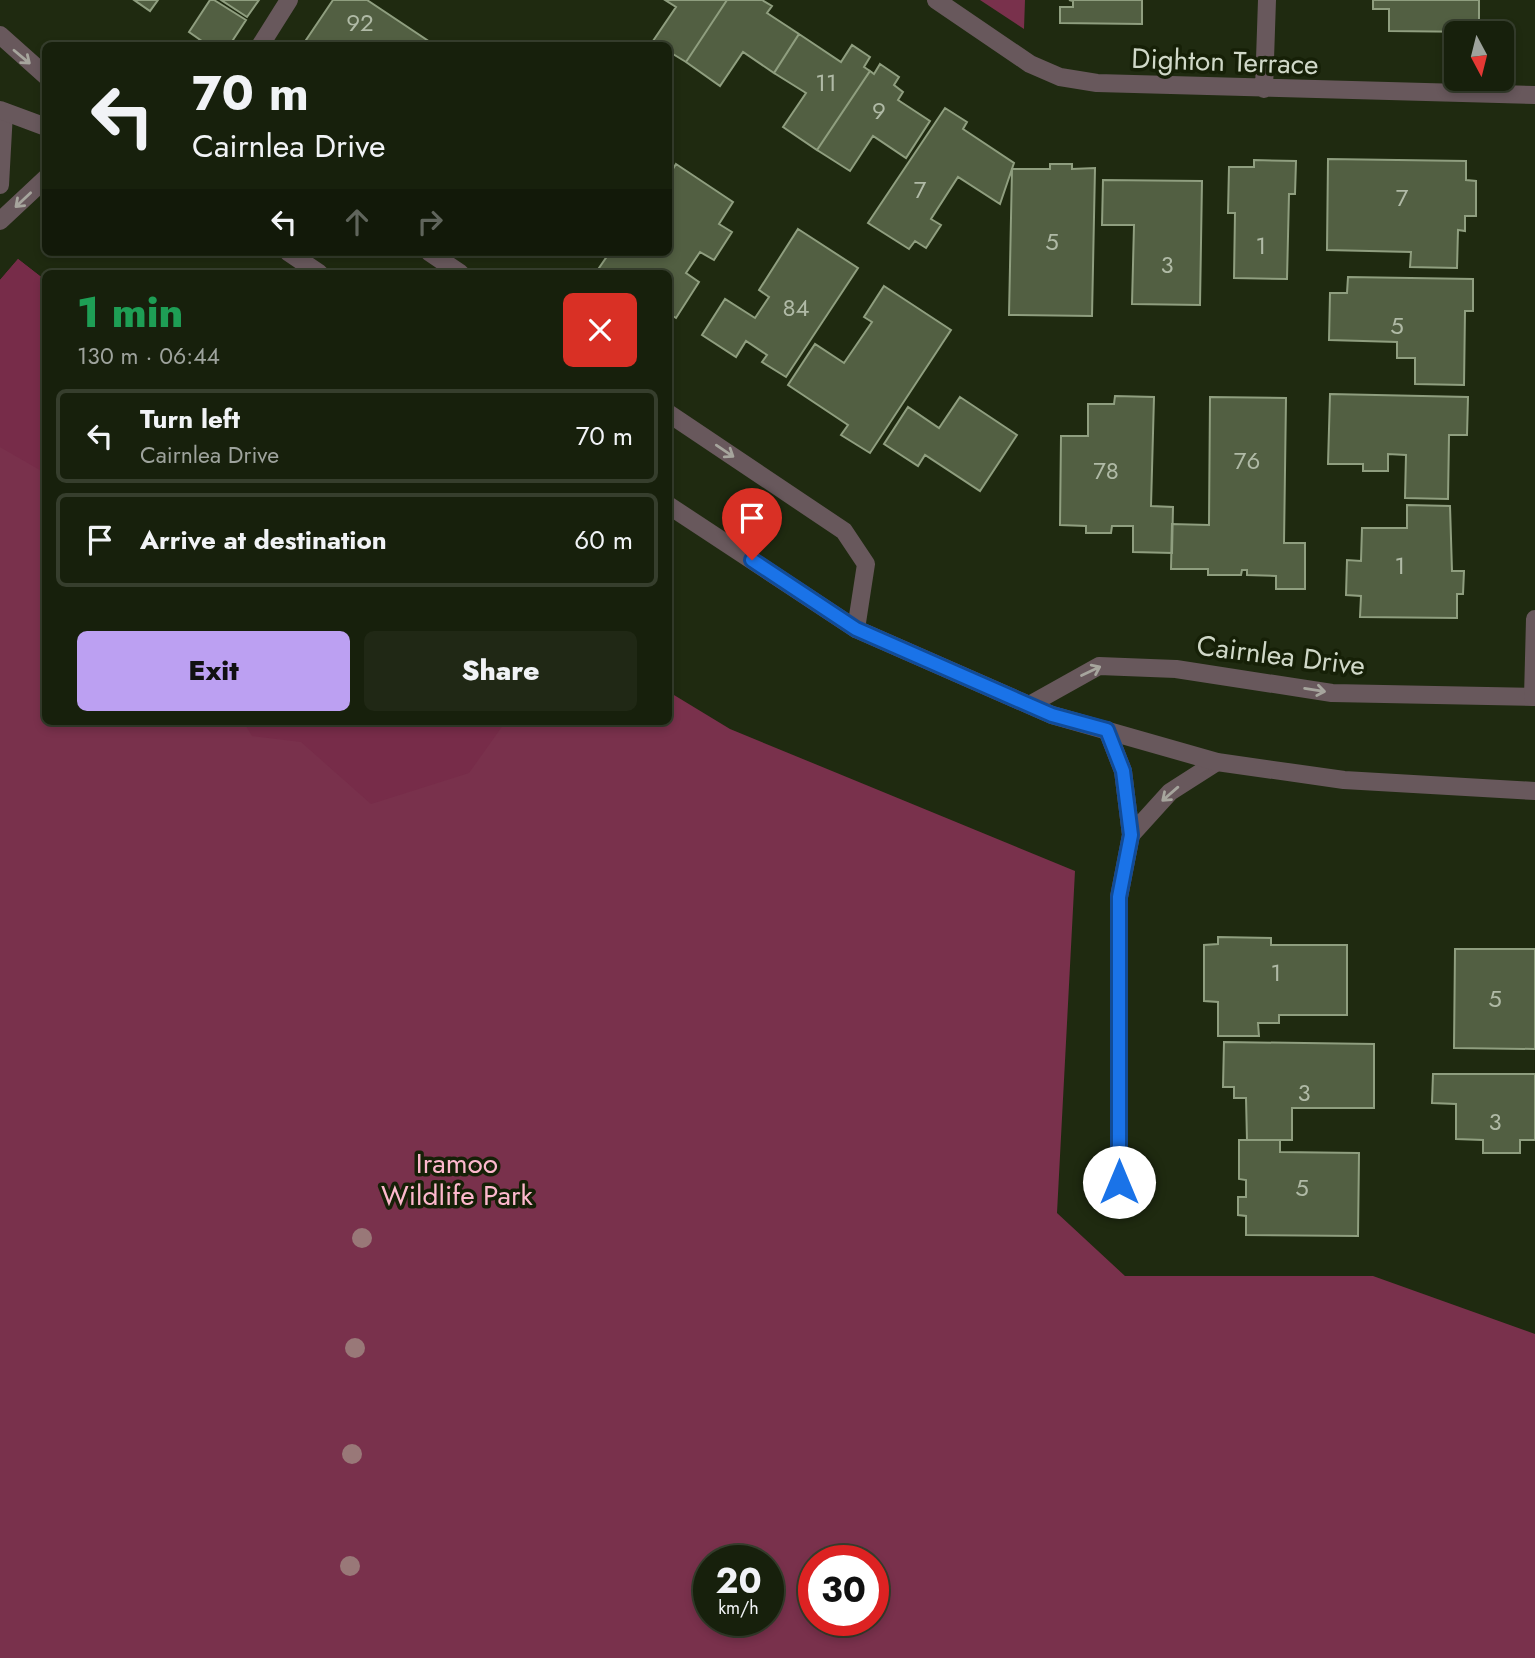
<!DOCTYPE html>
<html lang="en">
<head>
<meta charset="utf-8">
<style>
	:root { --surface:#17200c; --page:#202815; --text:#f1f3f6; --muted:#9ea39d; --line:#363e2d; --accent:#bca0f2 }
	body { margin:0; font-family:Jost,sans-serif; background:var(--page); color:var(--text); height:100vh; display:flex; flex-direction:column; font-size:26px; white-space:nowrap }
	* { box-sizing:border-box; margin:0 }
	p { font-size:23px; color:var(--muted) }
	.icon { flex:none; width:38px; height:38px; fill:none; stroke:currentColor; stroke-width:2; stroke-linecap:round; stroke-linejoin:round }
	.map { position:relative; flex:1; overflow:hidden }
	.drawer { position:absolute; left:42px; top:270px; width:630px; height:455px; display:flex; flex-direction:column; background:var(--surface); border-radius:10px; box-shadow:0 4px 10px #0003,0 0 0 2px var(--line) }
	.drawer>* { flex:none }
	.banner { position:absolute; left:42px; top:42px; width:630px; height:214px; border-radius:10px; box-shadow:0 4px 10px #0003,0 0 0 2px var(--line); background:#17200c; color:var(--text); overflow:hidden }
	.needle { width:46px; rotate:173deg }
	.tools { position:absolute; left:1444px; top:21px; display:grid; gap:14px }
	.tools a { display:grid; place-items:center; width:70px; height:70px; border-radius:10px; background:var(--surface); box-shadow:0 4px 10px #0003,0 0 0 2px var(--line); font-size:35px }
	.speed { position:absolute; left:693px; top:1545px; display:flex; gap:14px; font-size:35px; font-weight:700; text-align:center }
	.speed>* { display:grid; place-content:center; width:91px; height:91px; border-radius:50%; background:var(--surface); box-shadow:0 4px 10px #0003,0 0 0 2px var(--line); line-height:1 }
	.speed small { font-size:18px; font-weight:400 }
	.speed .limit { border:10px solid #d22; background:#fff; color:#111 }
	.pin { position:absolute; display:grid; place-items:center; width:60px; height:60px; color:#fff; margin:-72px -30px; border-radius:50% 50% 50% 0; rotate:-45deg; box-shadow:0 0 7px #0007 }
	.pin .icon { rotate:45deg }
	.me { position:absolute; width:77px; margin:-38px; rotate:0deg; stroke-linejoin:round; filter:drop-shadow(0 0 5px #0008) }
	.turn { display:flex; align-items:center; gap:24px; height:147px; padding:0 35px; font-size:32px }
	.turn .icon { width:91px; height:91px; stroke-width:2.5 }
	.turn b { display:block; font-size:49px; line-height:60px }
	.lanes { display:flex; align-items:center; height:66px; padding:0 35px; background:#0003; justify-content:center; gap:35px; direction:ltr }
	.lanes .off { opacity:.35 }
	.round { display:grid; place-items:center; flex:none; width:74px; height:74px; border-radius:10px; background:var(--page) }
	.summary { display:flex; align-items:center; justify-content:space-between; height:119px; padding:0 35px }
	h1 { font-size:42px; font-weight:800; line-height:52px; color:#1e9e55 }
	.button { display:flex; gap:14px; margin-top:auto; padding:14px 35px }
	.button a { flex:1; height:80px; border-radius:10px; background:var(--accent); color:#111; font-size:28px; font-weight:800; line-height:80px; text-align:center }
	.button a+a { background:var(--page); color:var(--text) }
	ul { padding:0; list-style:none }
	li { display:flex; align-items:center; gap:21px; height:94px; margin:0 14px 10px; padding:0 21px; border:4px solid var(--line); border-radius:10px }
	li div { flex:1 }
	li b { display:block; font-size:26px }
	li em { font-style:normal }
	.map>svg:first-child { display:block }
	.green { fill:#79314c; fill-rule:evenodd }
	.forest { fill:#772c49 }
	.building { fill:#525f42; stroke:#8f9e7f; stroke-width:2 }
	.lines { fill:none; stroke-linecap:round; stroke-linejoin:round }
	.service { stroke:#68585c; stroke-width:18 }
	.minor { stroke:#68585c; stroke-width:18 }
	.tertiary { stroke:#68585c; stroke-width:18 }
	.tree { fill:#997878 }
	.oneway { stroke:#a6a59d }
	.route-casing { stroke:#114b97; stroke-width:18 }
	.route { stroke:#1a73e8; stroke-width:12 }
	.labels { text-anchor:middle; stroke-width:7; stroke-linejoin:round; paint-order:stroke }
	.number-label { font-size:24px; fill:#b0baa6 }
	.street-label { font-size:28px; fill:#d0d8c8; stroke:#162007 }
	.park-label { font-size:28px; fill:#fdb8cd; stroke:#162007 }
</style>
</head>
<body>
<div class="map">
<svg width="1535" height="1658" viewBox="0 0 1535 1658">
	<rect width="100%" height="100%" fill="#1f2a10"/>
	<!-- green -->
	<path class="green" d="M 980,0 L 1025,0 L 1024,29 Z
		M 18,259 L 45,280 L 46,721 L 668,721 L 669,692 L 730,729 L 1075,871 L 1057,1213 L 1125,1276 L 1373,1276 L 1535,1334 L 1535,1658 L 0,1658 L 0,280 ZM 709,1561 L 768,1561 L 768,1620 L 709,1620 ZM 814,1561 L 873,1561 L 873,1620 L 814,1620 Z"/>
	<!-- forest -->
	<path class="forest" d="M 18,259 L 45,280 L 45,473 L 0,447 L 0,280 Z
		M 243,721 L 506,721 L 469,773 L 371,804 L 301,742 L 252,736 Z"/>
	<!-- building -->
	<path class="building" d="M 134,0 L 158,0 L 150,11 Z
		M 210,0 L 214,0 L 246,20 L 229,46 L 209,46 L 189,32 Z
		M 221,0 L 259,0 L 247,17 Z
		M 333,0 L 367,0 L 436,46 L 302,46 Z
		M 665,0 L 727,0 L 686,62 L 668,51 L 668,46 L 660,46 L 653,41 L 676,7 Z
		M 727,0 L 762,0 L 772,6 L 767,13 L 799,34 L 774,73 L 743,52 L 720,86 L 686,62 Z
		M 1142,0 L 1142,24 L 1060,23 L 1060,7 L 1073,7 L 1073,1 L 1069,0 Z
		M 1373,0 L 1479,0 L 1479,32 L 1389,31 L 1389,9 L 1373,9 Z
		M 799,34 L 841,62 L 852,45 L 870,57 L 864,67 L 870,71 L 817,150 L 783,127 L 806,93 L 774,73 Z
		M 880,64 L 899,77 L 894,85 L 903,92 L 898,100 L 930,121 L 906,158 L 873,136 L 850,171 L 817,150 L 870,71 L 874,74 Z
		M 945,108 L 967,122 L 963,129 L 1014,163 L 1000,204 L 958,177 L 931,219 L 941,225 L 926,248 L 915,241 L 909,249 L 868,223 Z
		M 1328,159 L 1466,161 L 1466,180 L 1476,181 L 1476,216 L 1465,216 L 1465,231 L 1458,230 L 1457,268 L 1410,267 L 1411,252 L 1327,250 Z
		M 1254,160 L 1296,161 L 1295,194 L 1289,194 L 1287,279 L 1234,278 L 1235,213 L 1228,213 L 1229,167 L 1254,167 Z
		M 676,164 L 733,202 L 719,224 L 732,232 L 714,260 L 700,252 L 686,273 L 699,282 L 676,318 L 668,313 L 668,273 L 607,273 L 599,268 L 610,252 L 668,252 L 668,177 Z
		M 1050,164 L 1072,164 L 1072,169 L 1095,168 L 1092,316 L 1009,315 L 1012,169 L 1050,169 Z
		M 1103,180 L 1202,181 L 1200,305 L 1132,304 L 1134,225 L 1102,225 Z
		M 798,229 L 858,268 L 786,377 L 762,362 L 767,355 L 746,341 L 736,357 L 702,335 L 725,299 L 755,318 L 769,297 L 759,290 Z
		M 1348,277 L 1473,279 L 1473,311 L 1465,311 L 1464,385 L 1415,384 L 1415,358 L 1397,358 L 1397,342 L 1329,340 L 1330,293 L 1347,293 Z
		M 884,286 L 951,330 L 870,453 L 841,435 L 848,425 L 788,385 L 815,344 L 844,363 L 872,322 L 864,317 Z
		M 1330,394 L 1468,397 L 1467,435 L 1449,435 L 1448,499 L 1405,498 L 1406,455 L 1388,454 L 1388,471 L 1363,471 L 1363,464 L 1328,464 Z
		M 1115,396 L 1154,397 L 1151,506 L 1173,507 L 1172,553 L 1133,552 L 1133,526 L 1112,526 L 1111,533 L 1086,533 L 1086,526 L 1060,525 L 1061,436 L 1088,436 L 1088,404 L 1114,404 Z
		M 960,397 L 1017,435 L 980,491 L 925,455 L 918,466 L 884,444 L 908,407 L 939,428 Z
		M 1210,397 L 1286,398 L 1284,543 L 1305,543 L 1305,589 L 1276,589 L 1276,576 L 1247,575 L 1247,570 L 1242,570 L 1241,575 L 1208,575 L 1208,569 L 1171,569 L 1172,524 L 1209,525 Z
		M 1407,505 L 1450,506 L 1452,571 L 1464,571 L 1463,594 L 1457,594 L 1457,618 L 1360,617 L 1361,596 L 1346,595 L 1347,560 L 1361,561 L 1362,528 L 1407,528 Z
		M 1218,937 L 1271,938 L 1271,945 L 1347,945 L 1347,1015 L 1279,1015 L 1279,1023 L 1258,1023 L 1259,1036 L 1218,1036 L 1218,1002 L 1204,1001 L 1204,945 L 1218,944 Z
		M 1455,949 L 1535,949 L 1535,1049 L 1454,1048 Z
		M 1224,1042 L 1374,1044 L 1374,1108 L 1292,1108 L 1292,1140 L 1247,1140 L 1246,1098 L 1234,1098 L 1234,1087 L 1223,1087 Z
		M 1433,1074 L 1535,1074 L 1535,1140 L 1520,1140 L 1520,1153 L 1483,1153 L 1483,1140 L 1456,1139 L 1456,1104 L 1432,1103 Z
		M 1239,1140 L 1280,1140 L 1280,1152 L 1359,1153 L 1358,1236 L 1246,1235 L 1246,1216 L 1238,1215 L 1238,1197 L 1246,1197 L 1246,1180 L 1239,1179 Z"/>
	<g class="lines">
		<!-- service -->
		<path class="service" d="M 429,252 L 460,273
			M 668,413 L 844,531 L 866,564 L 856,629
			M 1031,704 L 1099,666 L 1176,669 L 1332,693 L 1535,697"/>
		<!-- minor -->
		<path class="minor" d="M 936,0 L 1030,64 L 1060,77 L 1097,83 L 1535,95
			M 260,46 L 289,0
			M 1264,89 L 1267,0
			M 0,185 L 4,112
			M 0,221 L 46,178
			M 1533,697 L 1535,619
			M 1107,730 L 1123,771 L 1131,835 L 1119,897 L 1119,1182
			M 1131,835 L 1170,792 L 1217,762"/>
		<!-- tertiary -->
		<path class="tertiary" d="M 0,35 L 46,76
			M 0,110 L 46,127
			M 288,252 L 319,273
			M 668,505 L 856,629 L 1052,715 L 1217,762 L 1344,780 L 1535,791"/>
	</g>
	<!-- trees -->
	<g class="tree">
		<circle cx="362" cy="1238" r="10"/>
		<circle cx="355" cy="1348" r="10"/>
		<circle cx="352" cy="1454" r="10"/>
		<circle cx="350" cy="1566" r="10"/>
	</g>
	<!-- one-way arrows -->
	<defs><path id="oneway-shaft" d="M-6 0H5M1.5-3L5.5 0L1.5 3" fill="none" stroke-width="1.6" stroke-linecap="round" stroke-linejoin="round" transform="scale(1.75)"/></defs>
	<g class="oneway">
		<use href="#oneway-shaft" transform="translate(22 57) rotate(40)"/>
		<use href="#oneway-shaft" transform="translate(23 200) rotate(137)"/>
		<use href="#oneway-shaft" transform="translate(725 451) rotate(34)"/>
		<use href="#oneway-shaft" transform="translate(1091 671) rotate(-25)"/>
		<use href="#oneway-shaft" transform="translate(1315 690) rotate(9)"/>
		<use href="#oneway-shaft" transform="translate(1170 794) rotate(139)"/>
	</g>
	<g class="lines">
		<defs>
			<path id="route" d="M 752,560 L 856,629 L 1052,715 L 1107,730 L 1123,771 L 1131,835 L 1119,897 L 1119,1182"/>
		</defs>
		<!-- route casing -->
		<use href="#route" class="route-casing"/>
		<!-- route -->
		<use href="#route" class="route"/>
	</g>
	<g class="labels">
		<!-- number labels -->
		<g class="number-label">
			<text x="360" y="31">92</text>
			<text x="826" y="91">11</text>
			<text x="879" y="119">9</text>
			<text x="920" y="198">7</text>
			<text x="1402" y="206">7</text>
			<text x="1052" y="250">5</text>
			<text x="1261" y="254">1</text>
			<text x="1167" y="273">3</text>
			<text x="796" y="316">84</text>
			<text x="1397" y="334">5</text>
			<text x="1247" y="469">76</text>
			<text x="1106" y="479">78</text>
			<text x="1400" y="574">1</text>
			<text x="1276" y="981">1</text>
			<text x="1495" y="1007">5</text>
			<text x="1304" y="1101">3</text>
			<text x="1495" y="1130">3</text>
			<text x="1302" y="1196">5</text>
		</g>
		<!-- street labels -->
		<g class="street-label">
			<text transform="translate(1225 61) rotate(2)" y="10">Dighton Terrace</text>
			<text transform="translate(1281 655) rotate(7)" y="10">Cairnlea Drive</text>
		</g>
		<!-- park labels -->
		<g class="park-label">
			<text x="457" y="1173">Iramoo<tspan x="457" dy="32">Wildlife Park</tspan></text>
		</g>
	</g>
</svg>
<div class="tools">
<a><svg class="needle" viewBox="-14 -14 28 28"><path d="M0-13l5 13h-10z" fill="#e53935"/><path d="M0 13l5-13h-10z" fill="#9ea39d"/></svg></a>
</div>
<div class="speed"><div>20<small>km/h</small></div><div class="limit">30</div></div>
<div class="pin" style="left:752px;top:560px;background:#d93025"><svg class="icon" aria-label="arrive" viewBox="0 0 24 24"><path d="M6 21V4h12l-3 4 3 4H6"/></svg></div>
<svg class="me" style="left:1119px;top:1182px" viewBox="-20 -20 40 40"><circle r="19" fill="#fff"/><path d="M0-13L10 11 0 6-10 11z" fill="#1a73e8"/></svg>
<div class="banner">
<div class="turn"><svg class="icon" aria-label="left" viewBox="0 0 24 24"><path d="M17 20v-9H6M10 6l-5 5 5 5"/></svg><div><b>70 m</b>Cairnlea Drive</div></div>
<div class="lanes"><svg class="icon" aria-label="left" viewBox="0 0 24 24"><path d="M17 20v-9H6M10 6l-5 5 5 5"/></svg><svg class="icon off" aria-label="ahead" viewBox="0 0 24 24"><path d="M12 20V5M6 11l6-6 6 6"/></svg><svg class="icon off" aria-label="right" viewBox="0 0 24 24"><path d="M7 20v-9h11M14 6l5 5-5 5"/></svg></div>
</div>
<section class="drawer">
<div class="summary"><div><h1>1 min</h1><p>130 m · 06:44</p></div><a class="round" style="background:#d93025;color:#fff"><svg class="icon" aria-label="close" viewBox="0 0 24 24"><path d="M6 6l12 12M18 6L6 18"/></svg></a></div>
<ul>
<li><svg class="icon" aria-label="left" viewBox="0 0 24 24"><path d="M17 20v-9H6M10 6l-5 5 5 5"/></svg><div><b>Turn left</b><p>Cairnlea Drive</p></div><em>70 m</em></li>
<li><svg class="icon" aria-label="arrive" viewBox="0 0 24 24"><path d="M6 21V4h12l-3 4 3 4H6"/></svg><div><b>Arrive at destination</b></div><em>60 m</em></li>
</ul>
<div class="button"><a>Exit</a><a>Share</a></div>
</section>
</div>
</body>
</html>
